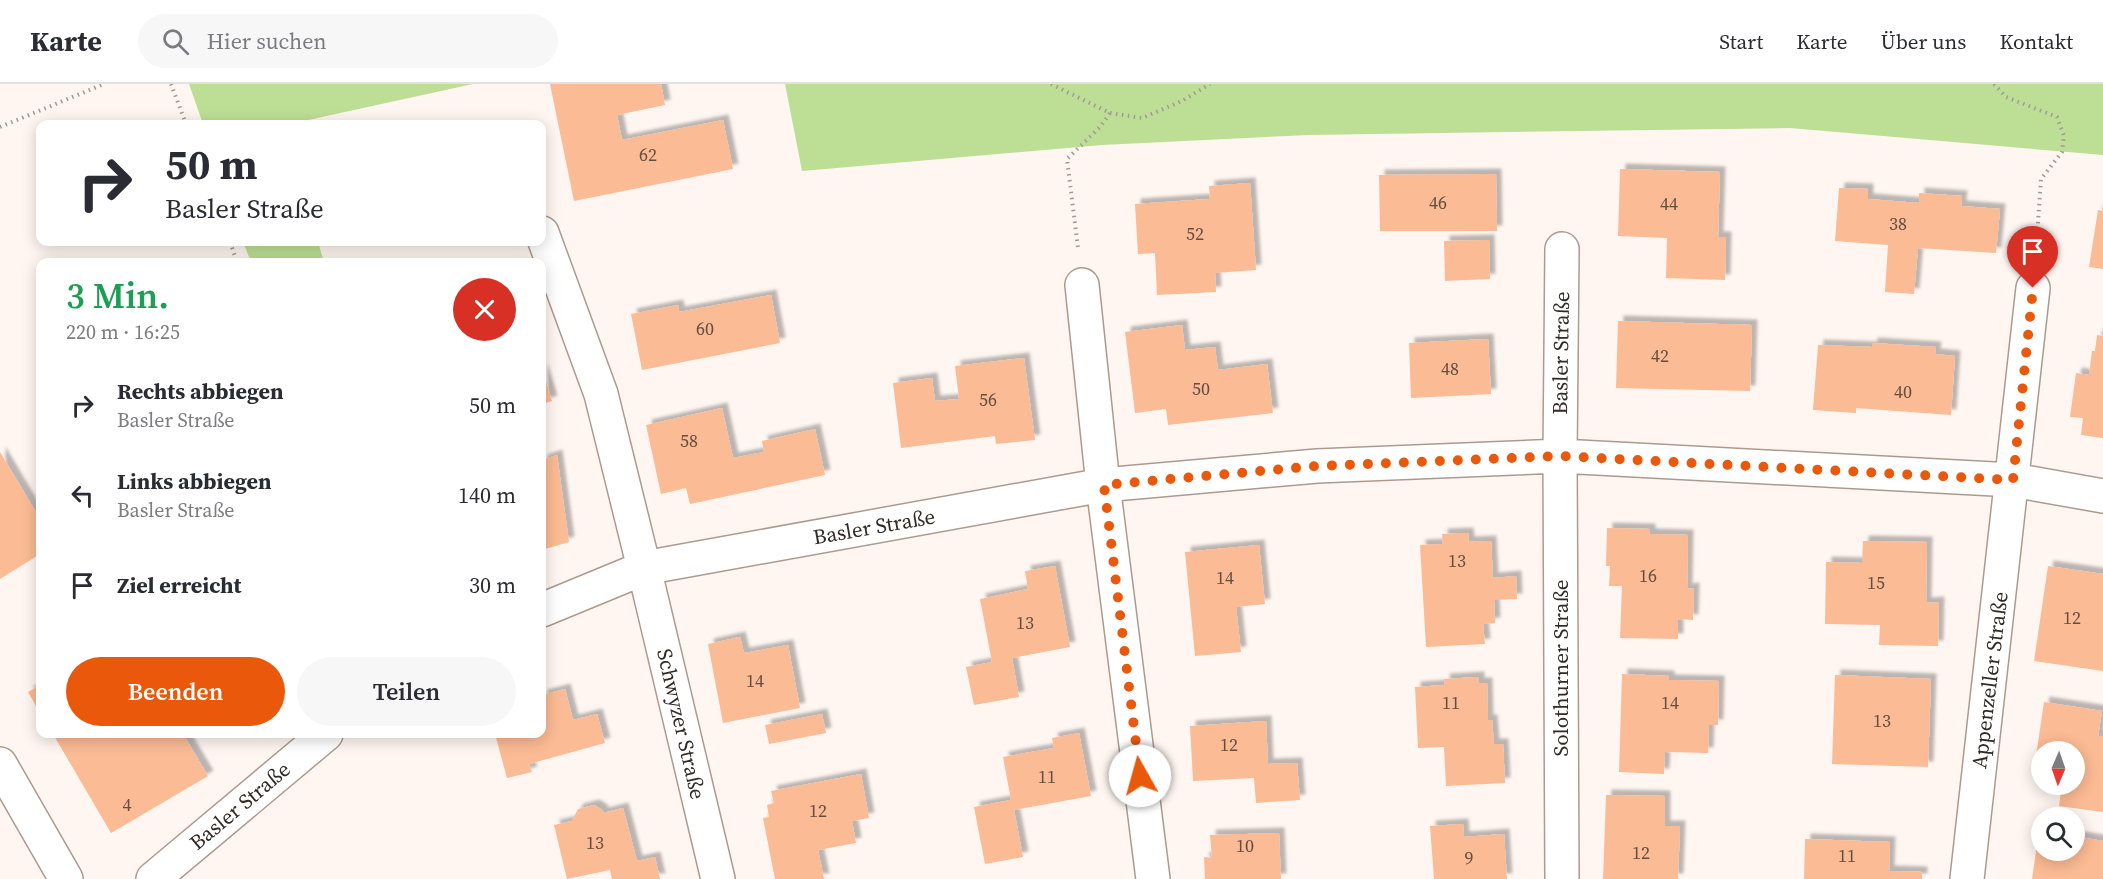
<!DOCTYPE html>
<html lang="de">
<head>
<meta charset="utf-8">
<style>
	:root { --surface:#fff; --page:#f7f7f7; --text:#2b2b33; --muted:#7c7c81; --line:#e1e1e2; --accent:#ea580c }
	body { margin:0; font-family:"Source Serif 4",serif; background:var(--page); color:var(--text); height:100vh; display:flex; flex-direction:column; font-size:22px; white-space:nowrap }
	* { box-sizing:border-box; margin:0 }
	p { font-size:20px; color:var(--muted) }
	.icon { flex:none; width:33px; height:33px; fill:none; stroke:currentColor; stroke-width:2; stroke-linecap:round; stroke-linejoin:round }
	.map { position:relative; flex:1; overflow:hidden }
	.sheet { position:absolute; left:36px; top:174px; width:510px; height:480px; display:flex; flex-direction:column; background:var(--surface); border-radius:12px; box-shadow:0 3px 15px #0003 }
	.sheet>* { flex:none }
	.top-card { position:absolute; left:36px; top:36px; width:510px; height:126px; border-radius:12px; box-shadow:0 3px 15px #0003; background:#fff; color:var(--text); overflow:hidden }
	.needle { width:39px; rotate:182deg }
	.buttons { position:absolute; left:2031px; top:657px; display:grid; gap:12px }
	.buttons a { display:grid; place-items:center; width:54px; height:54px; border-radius:50%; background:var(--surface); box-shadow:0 3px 15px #0003; font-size:30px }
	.pin { position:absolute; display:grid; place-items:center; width:51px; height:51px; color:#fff; margin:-62px -26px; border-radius:50% 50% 50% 0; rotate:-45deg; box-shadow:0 0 6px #0007 }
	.pin .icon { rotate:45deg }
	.me { position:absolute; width:66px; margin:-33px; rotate:353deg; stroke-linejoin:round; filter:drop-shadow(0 0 4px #0008) }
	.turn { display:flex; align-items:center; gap:21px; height:126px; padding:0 30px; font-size:27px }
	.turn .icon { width:78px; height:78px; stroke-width:2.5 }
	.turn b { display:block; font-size:42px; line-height:51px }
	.round { display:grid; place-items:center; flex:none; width:63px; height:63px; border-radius:32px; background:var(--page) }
	.summary { display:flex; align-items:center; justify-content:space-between; height:102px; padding:0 30px }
	h1 { font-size:36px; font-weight:600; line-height:45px; color:#1e9e55 }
	.cta { display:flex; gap:12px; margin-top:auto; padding:12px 30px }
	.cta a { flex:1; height:69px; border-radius:36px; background:var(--accent); color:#fff; font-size:24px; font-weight:600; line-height:69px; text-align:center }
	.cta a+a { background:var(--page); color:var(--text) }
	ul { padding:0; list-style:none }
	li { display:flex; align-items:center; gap:18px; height:90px; padding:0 30px }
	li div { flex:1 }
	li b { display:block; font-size:22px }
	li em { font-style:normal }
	header { display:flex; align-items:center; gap:36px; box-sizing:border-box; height:84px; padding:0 30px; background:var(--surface); border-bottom:2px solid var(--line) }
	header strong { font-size:28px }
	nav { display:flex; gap:33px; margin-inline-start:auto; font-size:21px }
	.search { width:420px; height:54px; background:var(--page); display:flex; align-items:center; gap:15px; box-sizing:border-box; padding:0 21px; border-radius:33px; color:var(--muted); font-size:22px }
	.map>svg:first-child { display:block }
	.green { fill:#bddf95 }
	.building { fill:#fbbb94; filter:url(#shadow) }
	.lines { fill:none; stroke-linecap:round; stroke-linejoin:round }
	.street-casing { stroke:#ad9a8e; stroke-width:36 }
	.path { stroke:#a39a95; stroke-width:4; stroke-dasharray:1.5 4.5; stroke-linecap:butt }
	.street { stroke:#fff; stroke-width:33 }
	.route { stroke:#ea580c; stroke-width:10; stroke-dasharray:0 18 }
	.labels { text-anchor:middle; stroke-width:6; stroke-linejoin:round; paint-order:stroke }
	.number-label { font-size:18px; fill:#644e41 }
	.street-label { font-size:21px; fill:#312a25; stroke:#fff }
</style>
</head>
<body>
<header>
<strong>Karte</strong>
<div class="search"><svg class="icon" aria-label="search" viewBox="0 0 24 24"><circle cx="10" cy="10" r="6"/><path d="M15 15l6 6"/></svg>Hier suchen</div>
<nav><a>Start</a><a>Karte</a><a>Über uns</a><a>Kontakt</a></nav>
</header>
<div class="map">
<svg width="2103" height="795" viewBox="0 0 2103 795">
	<defs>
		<filter id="shadow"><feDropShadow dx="5.5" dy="-5.5" stdDeviation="1.5" flood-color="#0004"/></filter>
	</defs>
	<rect width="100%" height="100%" fill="#fff6f1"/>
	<!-- green -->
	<path class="green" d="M 189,0 L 473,0 L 290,40 L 203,40 Z
		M 785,0 L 2103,0 L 2103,71 L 1790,44 L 1308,51 L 1102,61 L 802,87 Z
		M 243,158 L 318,158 L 324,178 L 251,178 Z"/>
	<!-- building -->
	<path class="building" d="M 550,0 L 661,0 L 665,21 L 617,31 L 622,56 L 723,36 L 733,85 L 574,117 Z
		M 1620,85 L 1720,88 L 1718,153 L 1726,153 L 1725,196 L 1666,194 L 1667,154 L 1618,152 Z
		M 1496,90 L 1497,147 L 1380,147 L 1379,91 Z
		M 1250,99 L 1256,186 L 1215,189 L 1216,208 L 1157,211 L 1155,169 L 1138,170 L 1135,120 L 1210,115 L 1209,102 Z
		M 1839,104 L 1868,105 L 1868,115 L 1919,119 L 1919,109 L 1962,112 L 1961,122 L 2000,125 L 1996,169 L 1918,164 L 1914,210 L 1885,208 L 1888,161 L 1835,157 Z
		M 2098,126 L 2103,127 L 2103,185 L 2089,183 Z
		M 1489,156 L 1490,195 L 1445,197 L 1444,157 Z
		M 771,211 L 780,259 L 642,286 L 631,230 L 678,221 L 679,228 Z
		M 1618,237 L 1752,241 L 1750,307 L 1616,304 Z
		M 1182,241 L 1185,266 L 1215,263 L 1218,286 L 1267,280 L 1273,329 L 1168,341 L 1166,325 L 1135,329 L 1125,248 Z
		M 2097,251 L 2103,252 L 2103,354 L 2081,351 L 2083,334 L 2070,333 L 2076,289 L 2089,291 L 2092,267 L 2095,267 Z
		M 1488,255 L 1491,310 L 1411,314 L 1409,259 Z
		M 1872,259 L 1936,263 L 1935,270 L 1955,272 L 1951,331 L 1856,324 L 1856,329 L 1813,326 L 1818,261 L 1872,263 Z
		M 1024,274 L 1035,356 L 996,360 L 995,352 L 901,364 L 893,299 L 932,294 L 935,317 L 959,315 L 955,282 Z
		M 542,284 L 552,317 L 542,320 Z
		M 722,324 L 733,374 L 764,368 L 762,357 L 815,345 L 825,391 L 690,420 L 686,404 L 661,410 L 646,341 Z
		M 0,368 L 40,435 L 40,470 L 0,495 Z
		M 557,371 L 569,458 L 542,466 L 542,376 Z
		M 1607,444 L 1650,445 L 1650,450 L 1688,451 L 1687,505 L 1694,504 L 1693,536 L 1678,535 L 1678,555 L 1620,554 L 1622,502 L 1609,502 L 1610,482 L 1606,482 Z
		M 1468,449 L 1469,458 L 1491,457 L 1493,494 L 1516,492 L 1517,515 L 1494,516 L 1495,539 L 1483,540 L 1485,560 L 1426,563 L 1420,461 L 1443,460 L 1442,450 Z
		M 1863,457 L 1927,458 L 1926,519 L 1939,518 L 1938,562 L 1879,561 L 1880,541 L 1825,540 L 1826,478 L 1862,479 Z
		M 1259,461 L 1265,520 L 1236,523 L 1241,568 L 1195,572 L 1185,468 Z
		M 1055,482 L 1070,563 L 1012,574 L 1019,613 L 974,621 L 966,583 L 992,578 L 980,515 L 1028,505 L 1025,487 Z
		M 2048,482 L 2103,490 L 2103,587 L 2034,577 Z
		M 740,553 L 744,569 L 788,561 L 800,624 L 723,639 L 708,560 Z
		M 1622,590 L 1669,592 L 1669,596 L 1719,597 L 1718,641 L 1709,641 L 1708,669 L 1665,668 L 1664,690 L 1619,688 Z
		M 1835,591 L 1931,595 L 1928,683 L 1832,680 Z
		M 1479,593 L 1479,599 L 1487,599 L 1488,636 L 1492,636 L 1494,660 L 1503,660 L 1505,699 L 1446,702 L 1444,663 L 1418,664 L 1415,603 L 1445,601 L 1444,595 Z
		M 40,601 L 40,629 L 28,608 Z
		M 565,605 L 573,636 L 597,630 L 605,659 L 529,680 L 532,688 L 507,694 L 495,650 L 542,650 L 542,611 Z
		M 2044,618 L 2102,627 L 2098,652 L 2103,652 L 2103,728 L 2059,722 L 2062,700 L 2074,700 L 2074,668 L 2042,668 L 2042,680 L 2035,679 Z
		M 822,630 L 826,649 L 769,660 L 765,641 Z
		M 1266,637 L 1268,680 L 1297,679 L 1300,716 L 1256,719 L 1254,694 L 1193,697 L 1190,642 Z
		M 1079,649 L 1091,712 L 1014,726 L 1023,773 L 985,780 L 974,723 L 1011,716 L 1003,673 L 1054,664 L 1052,654 Z
		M 53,650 L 183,650 L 208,692 L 111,749 Z
		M 861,690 L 869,734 L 852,737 L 856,759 L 818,766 L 824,795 L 775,795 L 763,734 L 769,733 L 767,721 L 774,719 L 771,707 Z
		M 1606,711 L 1665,712 L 1665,742 L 1680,742 L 1678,795 L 1603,795 Z
		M 594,721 L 602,726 L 603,729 L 623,724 L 637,777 L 655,773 L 660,795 L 612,795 L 610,786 L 567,795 L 554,741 L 572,737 L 578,725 Z
		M 1463,740 L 1464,753 L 1504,750 L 1507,795 L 1434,795 L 1430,742 Z
		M 2039,747 L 2042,747 L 2042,766 L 2074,766 L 2074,752 L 2103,757 L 2103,795 L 2032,795 Z
		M 1279,749 L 1281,795 L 1205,795 L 1204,773 L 1212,774 L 1210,751 Z
		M 1805,755 L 1890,758 L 1889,787 L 1922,788 L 1922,795 L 1804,795 Z"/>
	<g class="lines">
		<defs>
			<path id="street" d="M 542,149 L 601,310 L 644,484 L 718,795
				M 1082,201 L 1103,401 L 1153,795
				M 542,526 L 644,484 L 1103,401 L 1317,382 L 1560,372 L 2013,396 L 2103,412
				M 0,680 L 66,795
				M 153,795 L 326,650
				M 1562,795 L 1560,372 L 1562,165
				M 1967,795 L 2033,204"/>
		</defs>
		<!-- street casing -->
		<use href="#street" class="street-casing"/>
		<!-- path -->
		<path class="path" d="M 171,0 L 186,40
			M 1051,0 L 1110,29 L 1100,43 L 1067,75 L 1078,164
			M 1994,0 L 2006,13 L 2057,33 L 2064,52 L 2062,68 L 2041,95 L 2036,167
			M 1110,29 L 1142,34 L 1182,17 L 1210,0
			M 0,43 L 104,0
			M 230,158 L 237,178"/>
		<!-- street -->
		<use href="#street" class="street"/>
	</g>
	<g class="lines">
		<!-- route -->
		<path class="route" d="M 1140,692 L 1104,401 L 1317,382 L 1560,372 L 2013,396 L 2033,204"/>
	</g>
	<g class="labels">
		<!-- number labels -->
		<g class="number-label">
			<text x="648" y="77">62</text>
			<text x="1438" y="125">46</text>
			<text x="1669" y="126">44</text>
			<text x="1898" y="146">38</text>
			<text x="1195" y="156">52</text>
			<text x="705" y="251">60</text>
			<text x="1660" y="278">42</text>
			<text x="1450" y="291">48</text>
			<text x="1201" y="311">50</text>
			<text x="1903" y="314">40</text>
			<text x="988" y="322">56</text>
			<text x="689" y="363">58</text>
			<text x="1457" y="483">13</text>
			<text x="1648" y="498">16</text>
			<text x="1225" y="500">14</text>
			<text x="1876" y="505">15</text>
			<text x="2072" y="540">12</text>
			<text x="1025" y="545">13</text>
			<text x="755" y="603">14</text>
			<text x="1451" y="625">11</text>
			<text x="1670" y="625">14</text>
			<text x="1882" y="643">13</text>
			<text x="1229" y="667">12</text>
			<text x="1047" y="699">11</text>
			<text x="127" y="727">4</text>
			<text x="818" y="733">12</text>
			<text x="595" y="765">13</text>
			<text x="1245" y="768">10</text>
			<text x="1641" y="775">12</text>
			<text x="1847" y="778">11</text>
			<text x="1469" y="780">9</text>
		</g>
		<!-- street labels -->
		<g class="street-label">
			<text transform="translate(1561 269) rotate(-89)" y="7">Basler Straße</text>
			<text transform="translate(874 443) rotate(-10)" y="7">Basler Straße</text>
			<text transform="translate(1561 584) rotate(-90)" y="7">Solothurner Straße</text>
			<text transform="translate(1990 596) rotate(-83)" y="7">Appenzeller Straße</text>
			<text transform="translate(681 640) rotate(77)" y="7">Schwyzer Straße</text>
			<text transform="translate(240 722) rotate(-40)" y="7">Basler Straße</text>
		</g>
	</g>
</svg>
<div class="buttons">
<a><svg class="needle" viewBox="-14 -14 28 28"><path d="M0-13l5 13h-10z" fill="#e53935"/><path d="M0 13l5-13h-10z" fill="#7c7c81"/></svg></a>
<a><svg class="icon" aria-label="search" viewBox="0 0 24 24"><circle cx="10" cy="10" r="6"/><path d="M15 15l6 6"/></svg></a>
</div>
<div class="pin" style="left:2033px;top:204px;background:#d93025"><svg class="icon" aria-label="arrive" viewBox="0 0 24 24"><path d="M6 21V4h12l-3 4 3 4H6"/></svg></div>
<svg class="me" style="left:1140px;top:692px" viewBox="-20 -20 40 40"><circle r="19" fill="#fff"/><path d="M0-13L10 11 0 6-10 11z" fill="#ea580c"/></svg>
<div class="top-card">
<div class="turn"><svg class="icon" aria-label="right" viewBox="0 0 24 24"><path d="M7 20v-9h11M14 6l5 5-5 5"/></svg><div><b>50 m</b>Basler Straße</div></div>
</div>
<section class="sheet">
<div class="summary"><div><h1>3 Min.</h1><p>220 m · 16:25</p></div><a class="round" style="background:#d93025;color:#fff"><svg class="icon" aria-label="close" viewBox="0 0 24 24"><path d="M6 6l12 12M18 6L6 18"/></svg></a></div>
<ul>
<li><svg class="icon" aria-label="right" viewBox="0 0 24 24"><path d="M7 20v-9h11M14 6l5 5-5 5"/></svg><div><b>Rechts abbiegen</b><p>Basler Straße</p></div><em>50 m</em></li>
<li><svg class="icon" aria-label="left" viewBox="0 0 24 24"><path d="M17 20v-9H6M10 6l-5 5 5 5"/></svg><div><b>Links abbiegen</b><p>Basler Straße</p></div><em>140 m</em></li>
<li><svg class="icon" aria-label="arrive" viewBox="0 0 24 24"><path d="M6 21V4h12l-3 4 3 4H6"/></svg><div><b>Ziel erreicht</b></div><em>30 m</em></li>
</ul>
<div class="cta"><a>Beenden</a><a>Teilen</a></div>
</section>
</div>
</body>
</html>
